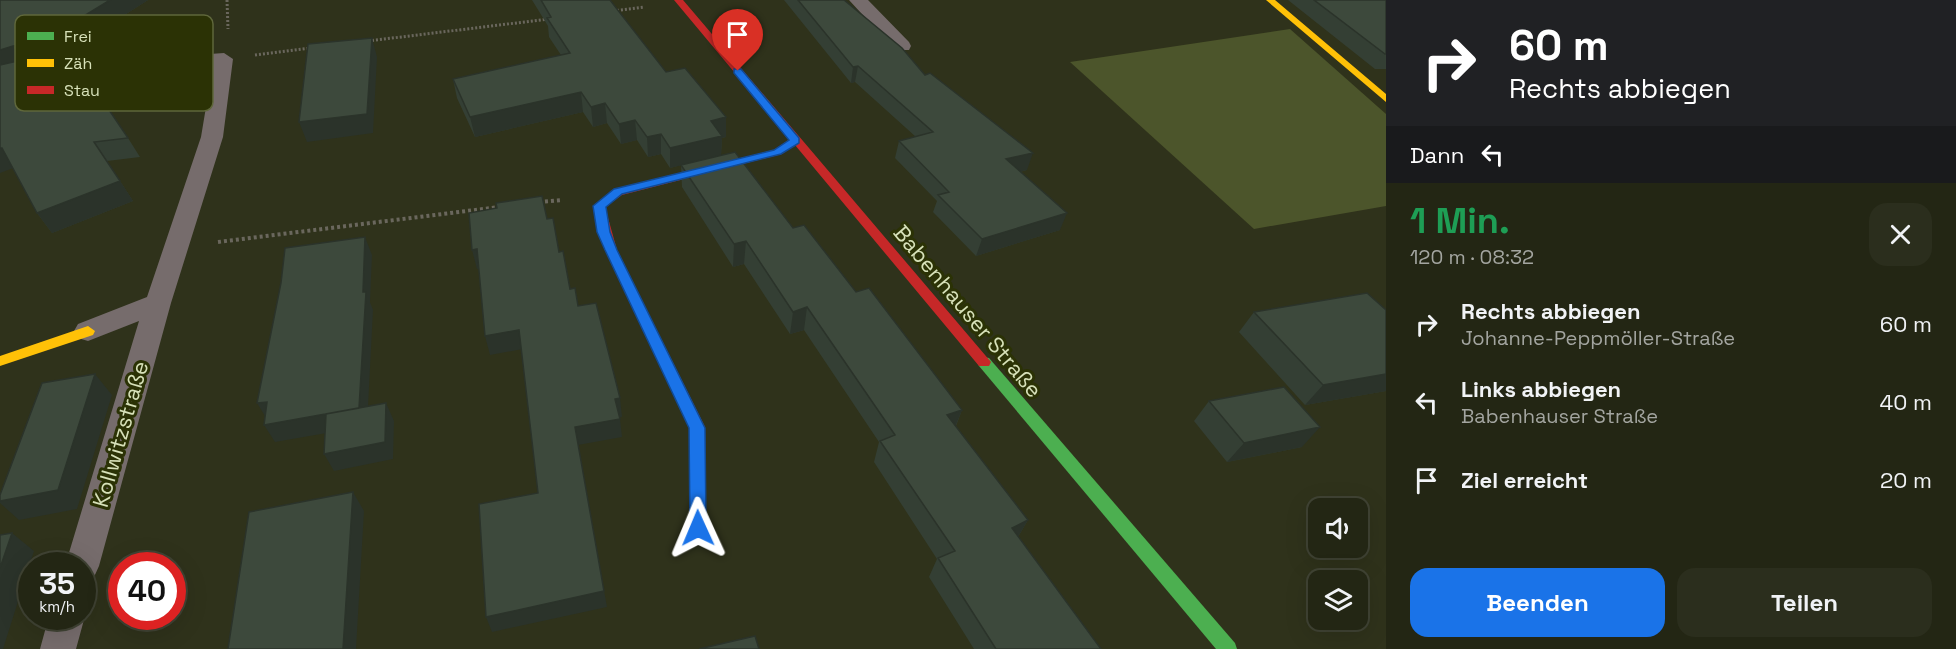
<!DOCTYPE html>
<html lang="de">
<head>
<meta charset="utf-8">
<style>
	:root { --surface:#232614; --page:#2b2e1d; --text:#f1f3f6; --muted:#a3a5a0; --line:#404334; --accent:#1a73e8 }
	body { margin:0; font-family:"Space Grotesk",sans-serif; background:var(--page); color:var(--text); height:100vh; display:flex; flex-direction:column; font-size:22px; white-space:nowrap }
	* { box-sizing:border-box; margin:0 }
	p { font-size:20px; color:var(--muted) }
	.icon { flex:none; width:33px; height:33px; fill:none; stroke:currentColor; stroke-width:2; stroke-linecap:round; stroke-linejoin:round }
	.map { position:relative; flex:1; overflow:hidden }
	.side { display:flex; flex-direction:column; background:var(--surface); width:570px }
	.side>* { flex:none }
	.guide { background:#202124; color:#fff; overflow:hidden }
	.controls { position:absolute; left:1308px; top:498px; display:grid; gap:12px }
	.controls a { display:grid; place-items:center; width:60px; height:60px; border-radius:12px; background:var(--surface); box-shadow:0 6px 24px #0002,0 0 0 2px var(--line); font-size:30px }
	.speed { position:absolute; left:18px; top:552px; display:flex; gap:12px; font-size:30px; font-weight:700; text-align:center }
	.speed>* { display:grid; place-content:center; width:78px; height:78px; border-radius:50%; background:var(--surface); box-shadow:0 6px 24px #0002,0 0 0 2px var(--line); line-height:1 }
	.speed small { font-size:15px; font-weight:400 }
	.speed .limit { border:9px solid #d22; background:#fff; color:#111 }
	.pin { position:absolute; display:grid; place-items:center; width:51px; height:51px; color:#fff; margin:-62px -26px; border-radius:50% 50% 50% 0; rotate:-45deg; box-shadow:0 0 6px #0007 }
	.pin .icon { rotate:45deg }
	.me { position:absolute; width:66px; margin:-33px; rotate:359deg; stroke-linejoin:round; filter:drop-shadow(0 0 4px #0008) }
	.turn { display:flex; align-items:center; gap:21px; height:126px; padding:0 24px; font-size:27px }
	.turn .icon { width:78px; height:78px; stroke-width:2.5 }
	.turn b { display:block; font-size:42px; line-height:51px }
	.then { display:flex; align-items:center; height:57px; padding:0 24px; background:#0003; gap:12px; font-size:22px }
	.round { display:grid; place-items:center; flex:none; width:63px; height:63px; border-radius:18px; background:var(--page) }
	.headline { display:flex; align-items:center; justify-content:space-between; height:102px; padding:0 24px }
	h1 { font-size:36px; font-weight:700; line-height:45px; color:#1e9e55 }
	.action { display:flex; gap:12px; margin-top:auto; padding:12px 24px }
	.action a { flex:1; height:69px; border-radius:18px; background:var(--accent); color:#fff; font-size:24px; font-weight:700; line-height:69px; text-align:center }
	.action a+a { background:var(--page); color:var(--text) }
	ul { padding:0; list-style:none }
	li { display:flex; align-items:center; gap:18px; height:78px; padding:0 24px }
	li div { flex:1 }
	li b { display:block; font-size:22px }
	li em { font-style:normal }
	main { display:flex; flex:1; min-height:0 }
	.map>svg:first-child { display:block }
	.green { fill:#4c552b }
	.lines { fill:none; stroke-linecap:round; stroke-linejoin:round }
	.path-far1 { stroke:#6a675d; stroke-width:3; stroke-dasharray:2 2; stroke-linecap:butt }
	.path { stroke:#6a675d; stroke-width:4; stroke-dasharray:3 3; stroke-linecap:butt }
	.lane { fill:#766c6c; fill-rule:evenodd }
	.fast { fill:#4caf50; fill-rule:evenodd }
	.slow { fill:#ffc107; fill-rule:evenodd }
	.jam { fill:#c62828; fill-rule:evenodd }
	.wall { fill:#343f34 }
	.shaded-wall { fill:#2b332a }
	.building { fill:#3d493c; stroke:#2b332a; stroke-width:1.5 }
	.route { fill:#1a73e8; stroke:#114b97; stroke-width:1.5 }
	.labels { text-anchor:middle; stroke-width:6; stroke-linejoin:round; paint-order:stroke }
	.street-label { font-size:22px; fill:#d7e1b9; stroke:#2b3205 }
	.key { fill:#2b3205; stroke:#5f673b; stroke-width:1.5 }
	.key-label { font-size:16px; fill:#d7e1b9 }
</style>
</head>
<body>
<main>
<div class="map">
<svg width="1386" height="649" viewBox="0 0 1386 649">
	<rect width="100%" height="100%" fill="#2f321b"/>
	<!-- green -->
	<path class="green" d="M 1290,29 L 1386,114 L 1386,206 L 1254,229 L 1070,62 Z"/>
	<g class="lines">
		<!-- path-far1 -->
		<path class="path-far1" d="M 227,0 L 228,29
			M 613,11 L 644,7
			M 368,41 L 549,19
			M 255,55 L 310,48"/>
		<!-- path -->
		<path class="path" d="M 539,202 L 562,200
			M 218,242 L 499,207"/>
		<!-- lane -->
		<path class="lane" d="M 849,0 L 868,0 L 909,42 L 911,46 L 909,50 L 895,50 Z
			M 224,53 L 233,59 L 223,137 L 171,303 L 99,566 L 94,577 L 82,582 L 82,566 L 65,566 L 139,321 L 88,341 L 78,338 L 74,331 L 78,324 L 147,297 L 201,137 L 213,65 L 25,79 L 0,84 L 0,72 L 25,67 Z
			M 82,610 L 85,616 L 76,649 L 40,649 L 49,616 L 82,616 Z"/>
		<!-- fast -->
		<path class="fast" d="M 984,357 L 989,358 L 1235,643 L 1237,649 L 1216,649 L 979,366 L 977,362 L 979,358 Z"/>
		<!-- slow -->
		<path class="slow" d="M 1266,0 L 1275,0 L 1386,94 L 1386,102 Z
			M 88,326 L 95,331 L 93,335 L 0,366 L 0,356 Z"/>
		<!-- jam -->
		<path class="jam" d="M 674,0 L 683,0 L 991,362 L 989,366 L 979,366 L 795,145 L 782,154 L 622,195 L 605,207 L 617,250 L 705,427 L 706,528 L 704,533 L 698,535 L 692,533 L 690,528 L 689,427 L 605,250 L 593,206 L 614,189 L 774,150 L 790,139 Z"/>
	</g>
	<!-- wall -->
	<path class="wall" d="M 0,0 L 148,0 L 68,51 L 128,138 L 140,157 L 107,161 L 133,201 L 52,233 L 37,213 L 13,168 Z
		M 532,0 L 610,0 L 666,72 L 726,137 L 722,138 L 721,155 L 856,292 L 962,410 L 956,426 L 1028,520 L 1018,537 L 1101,649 L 974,649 L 929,577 L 937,559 L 874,462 L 879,442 L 804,330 L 790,334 L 744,264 L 733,267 L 682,187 L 681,165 L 670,168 L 661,154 L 648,157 L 637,140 L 621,144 L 607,123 L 593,127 L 583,112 L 475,137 L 457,98 L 453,79 L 561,55 L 549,37 L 548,26 Z
		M 784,0 L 844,0 L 1027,170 L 1020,172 L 1060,230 L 976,256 L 933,212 L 937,201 L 895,158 L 899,141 L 916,137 L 855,82 L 851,83 Z
		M 1288,0 L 1386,0 L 1386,69 L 1375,69 Z
		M 1386,310 L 1386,391 L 1305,405 L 1239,332 L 1254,312 Z
		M 1209,401 L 1302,447 L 1227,462 L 1194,421 Z"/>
	<!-- shaded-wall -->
	<path class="shaded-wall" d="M 110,0 L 148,0 L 68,51 L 56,33 Z
		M 372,38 L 377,57 L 373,133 L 307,142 L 299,122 Z
		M 13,46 L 25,65 L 0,71 L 0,50 Z
		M 858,66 L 855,82 L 851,83 L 853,67 Z
		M 581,92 L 583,112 L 475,137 L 470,117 Z
		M 605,103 L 607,123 L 593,127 L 591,107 Z
		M 726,117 L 726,137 L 722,138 L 721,156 L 670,168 L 670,148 L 711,121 Z
		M 635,120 L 637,140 L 621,144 L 619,124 Z
		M 661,134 L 661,154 L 648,157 L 647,137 Z
		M 0,148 L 2,148 L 16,167 L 0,173 Z
		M 1033,153 L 1027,170 L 1000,176 L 1006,159 Z
		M 120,181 L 133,201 L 52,233 L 37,213 Z
		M 1067,213 L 1060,230 L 976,256 L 982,239 Z
		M 365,237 L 372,255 L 370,302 L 373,310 L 367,426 L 275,442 L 264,425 L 363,292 Z
		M 746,241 L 744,264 L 733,267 L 734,244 Z
		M 477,249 L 482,268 L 477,269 L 472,250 Z
		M 807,307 L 804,330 L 790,334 L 793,312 Z
		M 519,330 L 523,349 L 490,355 L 485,336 Z
		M 95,374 L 112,395 L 77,509 L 19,520 L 0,503 L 0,501 Z
		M 1386,374 L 1386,391 L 1305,405 L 1323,385 Z
		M 620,398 L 622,417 L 618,417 L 615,399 Z
		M 267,402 L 268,421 L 257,403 Z
		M 386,403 L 394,421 L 393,459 L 334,471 L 324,454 Z
		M 962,410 L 953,432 L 947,415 Z
		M 620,419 L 622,437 L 578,445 L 607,607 L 492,632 L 486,617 L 575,427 Z
		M 1320,427 L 1302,447 L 1227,462 L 1244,443 Z
		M 353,492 L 364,511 L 356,649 L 343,649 Z
		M 1028,520 L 1016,540 L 1012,528 Z
		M 12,533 L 34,551 L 3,649 L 0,649 L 0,568 Z"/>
	<!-- building -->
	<path class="building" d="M 0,0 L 110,0 L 56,33 L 63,43 L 13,46 L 0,50 Z
		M 541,0 L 610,0 L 666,72 L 685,68 L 726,117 L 711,121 L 722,136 L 670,148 L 661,134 L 647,137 L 635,120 L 619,124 L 605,103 L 591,107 L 581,92 L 470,117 L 453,79 L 570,53 L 547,18 L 551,17 Z
		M 798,0 L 844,0 L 902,48 L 925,75 L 930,73 L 1033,153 L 1006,159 L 1067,213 L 982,239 L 938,195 L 949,192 L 899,141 L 933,132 L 858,66 L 853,67 Z
		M 1314,0 L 1386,0 L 1386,54 L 1385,54 Z
		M 372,38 L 367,114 L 299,122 L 308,44 Z
		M 74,58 L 128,138 L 94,142 L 120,181 L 37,213 L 2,148 L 0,148 L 0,65 L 13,62 Z
		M 735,152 L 793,228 L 804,225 L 856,292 L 869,288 L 962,410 L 947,415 L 1028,520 L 1012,528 L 1101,649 L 996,649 L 938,558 L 955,551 L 880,441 L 895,435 L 807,307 L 793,312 L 746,241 L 734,244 L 681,165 Z
		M 542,196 L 547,219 L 553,218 L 559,252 L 563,251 L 570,289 L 575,288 L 578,306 L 596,303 L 620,398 L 615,399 L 620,419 L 575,427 L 604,591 L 486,617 L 479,504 L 538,493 L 519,330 L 485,336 L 477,249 L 472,250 L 469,213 L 497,208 L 496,203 Z
		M 365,237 L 363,292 L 366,292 L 359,408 L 264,425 L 267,402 L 257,403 L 281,283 L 285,248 Z
		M 1367,293 L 1386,310 L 1386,374 L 1323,385 L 1254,312 Z
		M 95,374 L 58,490 L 0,501 L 0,495 L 42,383 Z
		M 1284,387 L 1320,427 L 1244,443 L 1209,401 Z
		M 386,403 L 385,442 L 324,454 L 326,414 Z
		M 353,492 L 343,649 L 228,649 L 249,512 Z
		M 12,533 L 0,568 L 0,535 Z
		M 755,636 L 759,649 L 699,649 Z"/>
	<!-- route -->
	<path class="route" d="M 734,69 L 741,69 L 799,138 L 799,143 L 781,154 L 622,194 L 606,207 L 610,232 L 617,250 L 705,428 L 706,528 L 704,534 L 698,536 L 692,534 L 690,528 L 689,428 L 605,250 L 597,232 L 593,206 L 614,189 L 774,150 L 789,140 L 734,73 Z"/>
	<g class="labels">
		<!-- street labels -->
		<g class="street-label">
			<text transform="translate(968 311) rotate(50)" y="8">Babenhauser Straße</text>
			<text transform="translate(120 434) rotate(-74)" y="8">Kollwitzstraße</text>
		</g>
	</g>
	<!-- legend -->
	<rect x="15" y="15" width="198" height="96" rx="9" class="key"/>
	<rect x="27" y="32" width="27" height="8" fill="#4caf50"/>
	<rect x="27" y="59" width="27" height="8" fill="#ffc107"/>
	<rect x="27" y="86" width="27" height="8" fill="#c62828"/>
	<g class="key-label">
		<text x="64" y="42">Frei</text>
		<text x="64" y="69">Zäh</text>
		<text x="64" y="96">Stau</text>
	</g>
</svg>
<div class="controls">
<a><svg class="icon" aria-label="sound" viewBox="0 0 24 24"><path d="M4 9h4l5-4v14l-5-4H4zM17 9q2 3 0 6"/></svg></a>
<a><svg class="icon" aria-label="layers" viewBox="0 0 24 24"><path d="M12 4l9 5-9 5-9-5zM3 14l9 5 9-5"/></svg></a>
</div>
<div class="speed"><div>35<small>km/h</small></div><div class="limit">40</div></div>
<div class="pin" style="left:738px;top:71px;background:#d93025"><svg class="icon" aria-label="arrive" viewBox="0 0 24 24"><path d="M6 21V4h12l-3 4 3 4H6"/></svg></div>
<svg class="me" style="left:698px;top:528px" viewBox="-20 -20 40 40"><path d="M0-17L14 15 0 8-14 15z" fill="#1a73e8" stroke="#fff" stroke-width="4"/></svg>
</div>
<section class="side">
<div class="guide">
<div class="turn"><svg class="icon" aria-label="right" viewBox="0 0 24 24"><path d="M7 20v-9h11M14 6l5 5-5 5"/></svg><div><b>60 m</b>Rechts abbiegen</div></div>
<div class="then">Dann<svg class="icon" aria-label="left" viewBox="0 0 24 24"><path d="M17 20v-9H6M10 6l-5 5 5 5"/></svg></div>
</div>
<div class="headline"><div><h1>1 Min.</h1><p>120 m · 08:32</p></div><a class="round"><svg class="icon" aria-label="close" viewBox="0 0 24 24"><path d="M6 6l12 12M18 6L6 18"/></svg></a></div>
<ul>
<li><svg class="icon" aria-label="right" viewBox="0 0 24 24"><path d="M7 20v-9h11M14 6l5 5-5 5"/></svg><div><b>Rechts abbiegen</b><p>Johanne-Peppmöller-Straße</p></div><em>60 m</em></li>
<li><svg class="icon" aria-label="left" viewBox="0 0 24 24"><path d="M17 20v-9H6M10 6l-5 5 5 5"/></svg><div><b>Links abbiegen</b><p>Babenhauser Straße</p></div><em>40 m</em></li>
<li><svg class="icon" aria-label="arrive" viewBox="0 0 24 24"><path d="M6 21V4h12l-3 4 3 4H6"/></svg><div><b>Ziel erreicht</b></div><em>20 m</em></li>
</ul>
<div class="action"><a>Beenden</a><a>Teilen</a></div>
</section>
</main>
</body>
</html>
